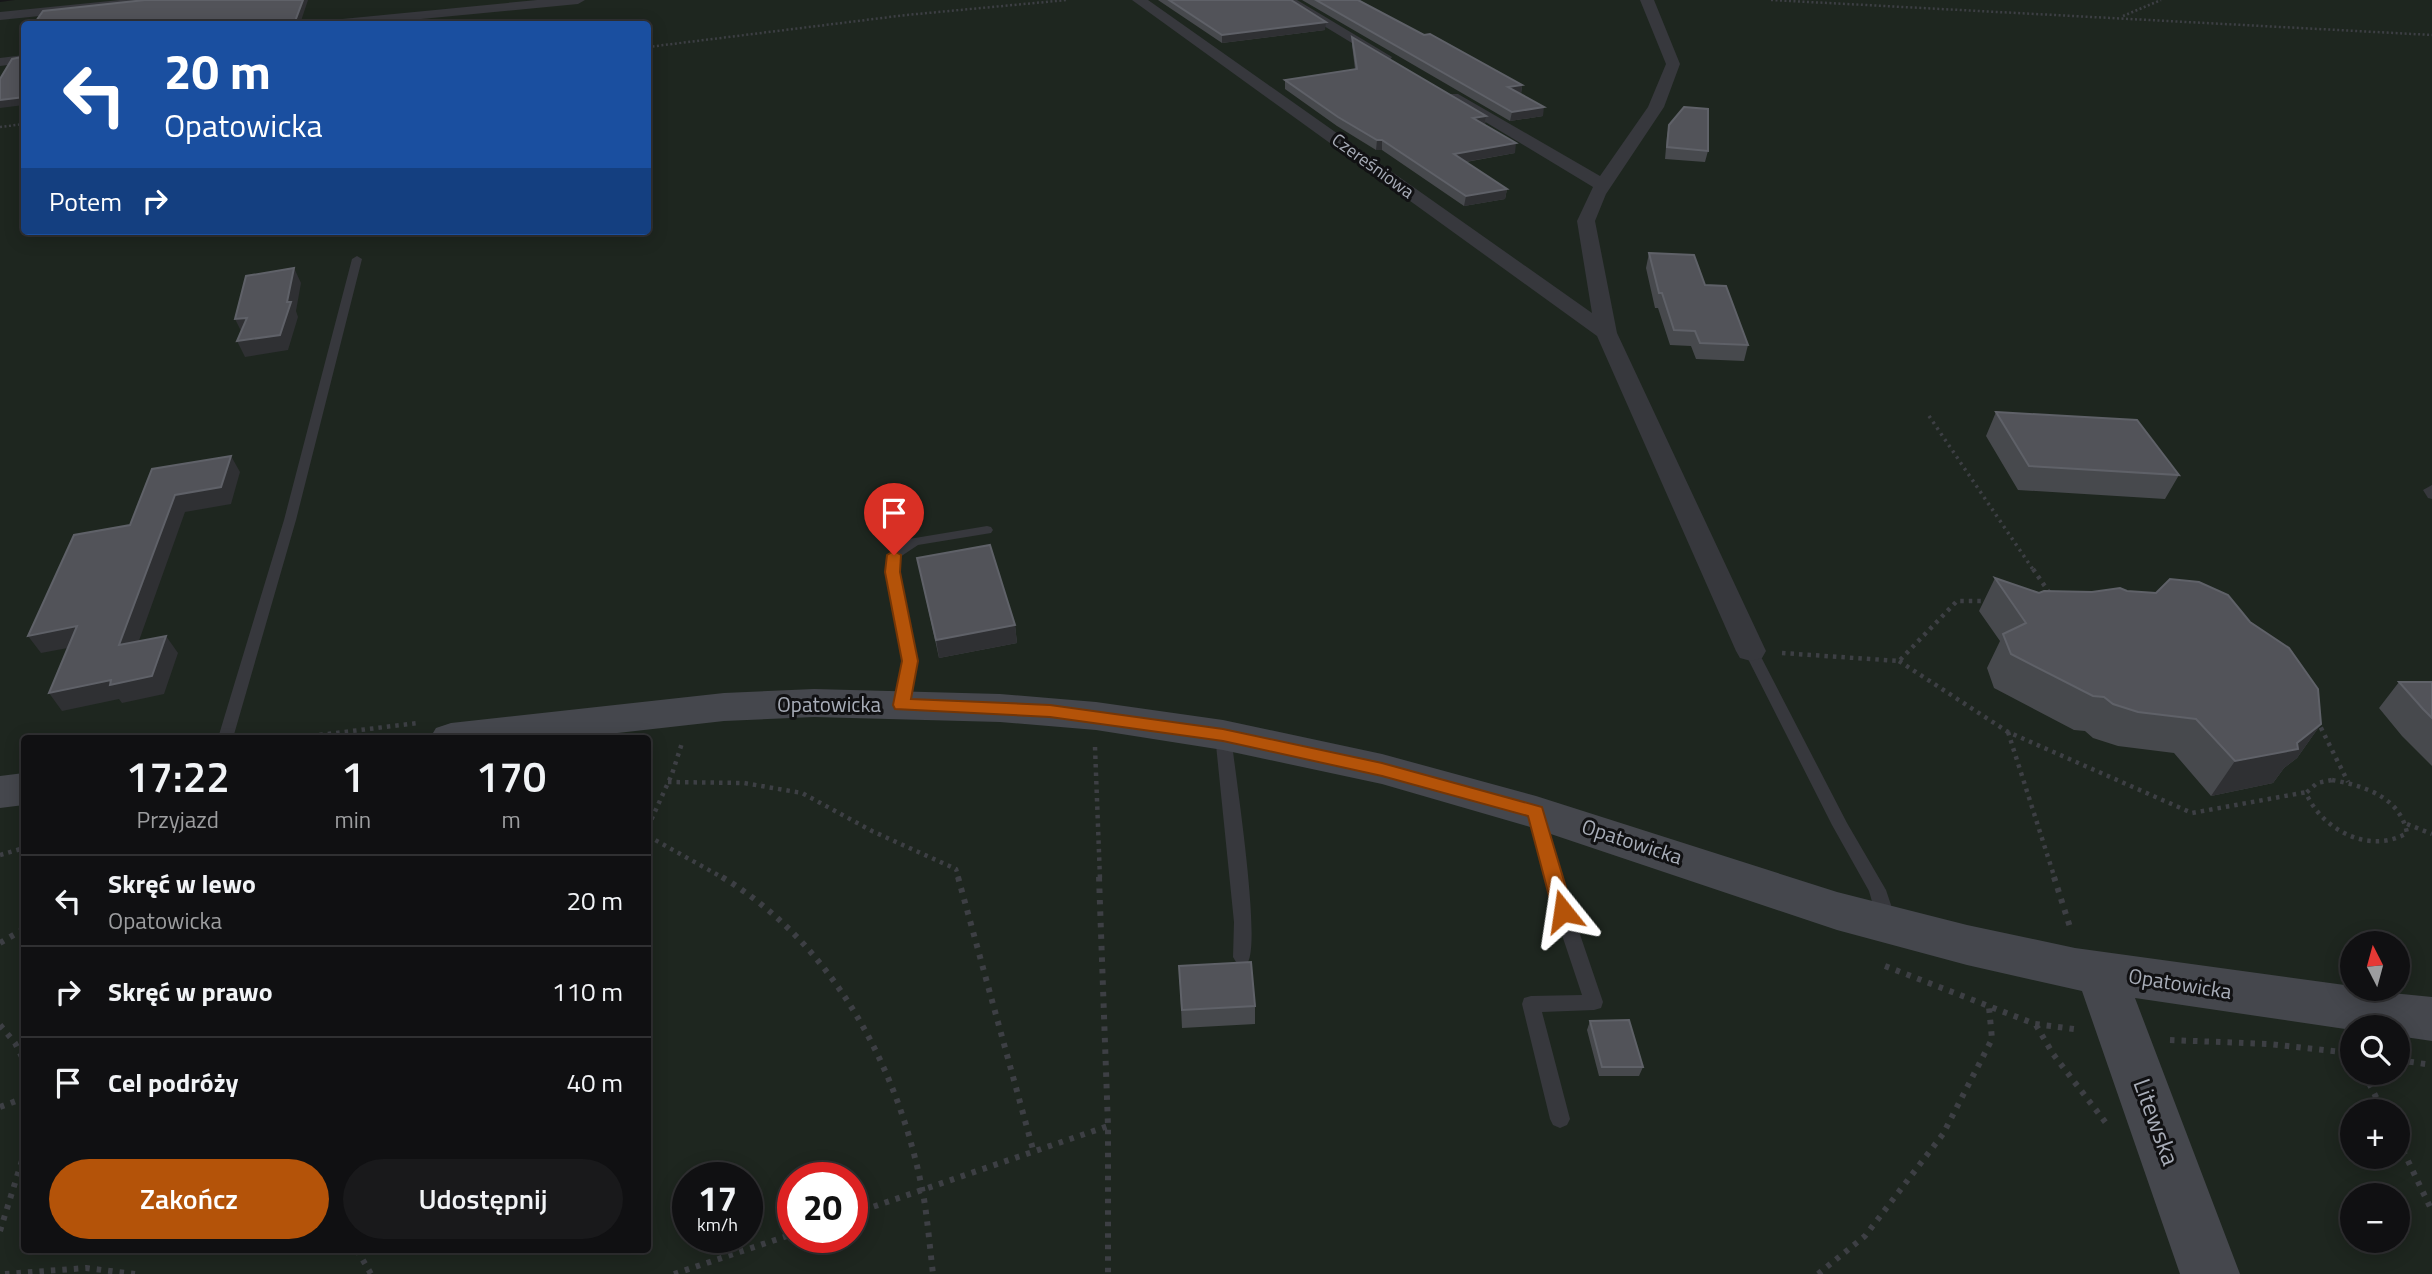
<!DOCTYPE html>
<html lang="pl">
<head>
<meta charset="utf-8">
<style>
	:root { --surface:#101012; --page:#19191b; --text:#f1f3f6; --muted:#9c9d9f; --line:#303032; --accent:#b45309 }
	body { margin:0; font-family:"Titillium Web",sans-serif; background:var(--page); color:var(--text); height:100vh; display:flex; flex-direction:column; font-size:26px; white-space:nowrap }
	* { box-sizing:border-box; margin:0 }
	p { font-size:23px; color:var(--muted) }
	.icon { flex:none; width:38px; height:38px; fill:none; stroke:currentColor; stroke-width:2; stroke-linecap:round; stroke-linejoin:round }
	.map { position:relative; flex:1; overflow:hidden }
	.sheet { position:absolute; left:21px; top:735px; width:630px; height:518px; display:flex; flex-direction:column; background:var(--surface); border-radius:7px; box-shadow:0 4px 18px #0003,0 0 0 2px var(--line) }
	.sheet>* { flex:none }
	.hud { position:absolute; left:21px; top:21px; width:630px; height:214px; border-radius:7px; box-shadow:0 4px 18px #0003,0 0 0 2px var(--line); background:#1a4fa0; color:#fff; overflow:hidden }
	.needle { width:46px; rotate:354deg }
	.fabs { position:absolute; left:2340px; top:931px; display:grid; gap:14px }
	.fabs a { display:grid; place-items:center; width:70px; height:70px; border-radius:50%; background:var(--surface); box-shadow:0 4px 18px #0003,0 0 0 2px var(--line); font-size:35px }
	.speed { position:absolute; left:672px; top:1162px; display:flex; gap:14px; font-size:35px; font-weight:700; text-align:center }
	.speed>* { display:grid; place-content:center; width:91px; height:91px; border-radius:50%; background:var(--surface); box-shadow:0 4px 18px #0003,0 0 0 2px var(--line); line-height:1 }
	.speed small { font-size:18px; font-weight:400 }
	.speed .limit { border:10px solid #d22; background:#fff; color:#111 }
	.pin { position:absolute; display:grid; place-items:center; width:60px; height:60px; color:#fff; margin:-72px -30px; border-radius:50% 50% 50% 0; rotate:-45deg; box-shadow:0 0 7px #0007 }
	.pin .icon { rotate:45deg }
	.me { position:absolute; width:77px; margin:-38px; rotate:345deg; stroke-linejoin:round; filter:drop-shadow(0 0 5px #0008) }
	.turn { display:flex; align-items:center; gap:24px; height:147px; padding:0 28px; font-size:32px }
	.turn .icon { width:91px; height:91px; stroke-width:2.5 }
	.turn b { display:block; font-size:49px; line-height:60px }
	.then { display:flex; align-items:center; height:66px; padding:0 28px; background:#0003; gap:14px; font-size:26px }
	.eta { display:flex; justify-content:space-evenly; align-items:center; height:119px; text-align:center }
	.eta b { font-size:42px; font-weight:600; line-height:49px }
	.button { display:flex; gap:14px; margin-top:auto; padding:14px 28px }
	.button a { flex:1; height:80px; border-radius:42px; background:var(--accent); color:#fff; font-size:28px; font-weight:600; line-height:80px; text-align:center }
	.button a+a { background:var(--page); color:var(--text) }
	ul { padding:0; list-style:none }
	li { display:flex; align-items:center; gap:21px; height:91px; padding:0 28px; border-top:2px solid var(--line) }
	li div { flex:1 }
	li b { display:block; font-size:26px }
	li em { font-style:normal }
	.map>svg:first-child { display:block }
	.green { fill:#1e261f; fill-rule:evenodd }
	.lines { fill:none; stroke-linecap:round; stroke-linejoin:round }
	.path-far3 { stroke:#3d3f44; stroke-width:2.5; stroke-dasharray:2 2.5; stroke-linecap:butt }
	.path-far2 { stroke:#3d3f44; stroke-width:3.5; stroke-dasharray:2.5 4.5; stroke-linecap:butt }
	.path-far1 { stroke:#3d3f44; stroke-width:4.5; stroke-dasharray:3.5 5; stroke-linecap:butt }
	.path { stroke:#3d3f44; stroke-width:6; stroke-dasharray:4.5 7; stroke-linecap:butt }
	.lane { fill:#37383d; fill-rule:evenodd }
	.street { fill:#37383d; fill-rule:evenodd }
	.secondary { fill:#45474d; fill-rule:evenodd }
	.wall { fill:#47494d }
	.shaded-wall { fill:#2f3033 }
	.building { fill:#525359; stroke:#5f6168; stroke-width:2 }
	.route { fill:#b45309; stroke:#753606; stroke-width:2 }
	.labels { text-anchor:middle; stroke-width:6; stroke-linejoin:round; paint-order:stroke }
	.far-street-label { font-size:18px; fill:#a8adb8; stroke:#111113 }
	.street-label { font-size:21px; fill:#a8adb8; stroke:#111113 }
	.near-street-label { font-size:24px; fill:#a8adb8; stroke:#111113 }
</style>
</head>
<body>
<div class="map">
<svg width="2432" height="1274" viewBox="0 0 2432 1274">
	<rect width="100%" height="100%" fill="#161618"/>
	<!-- green -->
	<path class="green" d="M 15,0 L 2432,0 L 2432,1274 L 0,1274 L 0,2 ZM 24,24 L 648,24 L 648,231 L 24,231 ZM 24,738 L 648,738 L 648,1250 L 24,1250 ZM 2352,943 L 2398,943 L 2398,989 L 2352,989 ZM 2352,1027 L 2398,1027 L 2398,1073 L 2352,1073 ZM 2352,1111 L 2398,1111 L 2398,1157 L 2352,1157 ZM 688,1178 L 747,1178 L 747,1237 L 688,1237 ZM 793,1178 L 852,1178 L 852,1237 L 793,1237 ZM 2352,1195 L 2398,1195 L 2398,1241 L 2352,1241 Z"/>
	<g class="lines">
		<!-- path-far3 -->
		<path class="path-far3" d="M 1771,0 L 2432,35
			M 2123,16 L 2161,0
			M 648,47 L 906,15 L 1067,0
			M 0,127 L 24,124"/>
		<!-- path-far2 -->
		<path class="path-far2" d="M 1929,416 L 2034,571"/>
		<!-- path-far1 -->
		<path class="path-far1" d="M 2033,569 L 2051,595
			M 1782,653 L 1899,661 L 1957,601 L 1989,601
			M 1899,661 L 2008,732 L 2192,813 L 2307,792
			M 2317,720 L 2348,782
			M 2008,732 L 2055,879
			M 294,738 L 418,723
			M 1095,747 L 1100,879
			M 2332,780 C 2365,786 2400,797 2407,833 C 2370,855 2322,830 2306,793 L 2317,783 Z
			M 668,782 L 744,783 L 802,793 L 872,831 L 956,869 L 959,879
			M 2407,824 L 2432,834
			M 648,827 L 672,774 L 682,743
			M 648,836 L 725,879
			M 0,855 L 24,848"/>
		<!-- path -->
		<path class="path" d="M 722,877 C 835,945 901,1072 924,1199 C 928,1224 930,1249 933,1274
			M 958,877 L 1034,1153
			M 1099,877 L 1108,1126 L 1108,1274
			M 2054,877 L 2070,927
			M 0,943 L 24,929
			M 1885,966 L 2035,1024 L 2074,1029
			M 0,1025 L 15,1043 L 24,1061
			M 2036,1025 L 2053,1054 L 2106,1123
			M 2170,1040 L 2269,1044 L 2352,1053
			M 2398,1060 L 2432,1065
			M 2364,1073 L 2383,1111
			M 0,1107 L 24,1098
			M 2398,1140 L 2432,1211
			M 852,1214 L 1108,1126
			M 0,1231 L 24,1154
			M 357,1250 L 371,1274
			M 5,1274 L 86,1268 L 135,1274
			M 674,1274 L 793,1234
			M 1818,1274 L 1865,1236 L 1943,1134 L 1992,1039 L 1989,1007"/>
		<!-- lane -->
		<path class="lane" d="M 357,256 L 362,259 L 296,520 L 233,738 L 218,738 L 284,520 L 352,259 Z
			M 2432,485 L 2432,499 L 2428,498 L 2423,490 Z
			M 987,526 L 991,527 L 993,530 L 991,533 L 918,545 L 900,557 L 899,572 L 917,661 L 908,705 L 901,710 L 896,709 L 894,705 L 903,661 L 885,572 L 888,555 L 909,539 Z
			M 1751,646 L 1758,651 L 1847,823 L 1886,890 L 1891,905 L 1887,926 L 1881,928 L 1875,926 L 1872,921 L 1873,905 L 1869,891 L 1832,825 L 1744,651 Z
			M 1223,730 L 1228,731 L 1231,735 C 1235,773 1261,938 1248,962 L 1242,964 L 1236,962 L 1233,957 L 1234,922 L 1215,735 L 1218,731 Z
			M 1536,807 L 1542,809 L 1544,813 L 1572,911 L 1603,1002 L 1601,1008 L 1594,1010 L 1542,1012 L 1570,1119 L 1567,1125 L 1560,1128 L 1553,1125 L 1550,1119 L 1522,1004 L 1524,998 L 1531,996 L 1582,995 L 1554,911 L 1528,813 L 1530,809 Z"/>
		<!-- street -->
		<path class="street" d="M 120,0 L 166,0 L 159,4 L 0,20 L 0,12 Z
			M 537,0 L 585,0 L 578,4 L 369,24 L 325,24 L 332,20 Z
			M 1132,0 L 1148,0 L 1592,313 L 1577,221 L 1593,187 L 1444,97 L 1446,94 L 1458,94 L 1600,176 L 1648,107 L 1666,64 L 1640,0 L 1654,0 L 1680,64 L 1664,107 L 1606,194 L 1595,221 L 1617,333 L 1766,651 L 1762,658 L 1751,661 L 1740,658 L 1736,651 L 1597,336 Z
			M 1281,0 L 1297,0 L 1392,57 L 1390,60 L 1380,60 Z
			M 24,55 L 24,63 L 0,66 L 0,58 Z"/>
		<!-- secondary -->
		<path class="secondary" d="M 814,689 L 1000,694 L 1096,702 L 1223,720 L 1382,754 L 1536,796 L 1837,892 L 1967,925 L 2075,948 L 2352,986 L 2352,989 L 2432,997 L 2432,1041 L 2398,1036 L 2398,1027 L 2352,1027 L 2352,1030 L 2135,998 L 2240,1274 L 2180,1274 L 2082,991 L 1967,965 L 1837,930 L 1527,826 L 1382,784 L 1223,750 L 1096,730 L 1000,722 L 814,717 L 724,721 L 573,738 L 430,738 L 436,728 L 451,723 L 724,693 Z
			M 24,773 L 24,805 L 0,808 L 0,776 Z"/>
	</g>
	<!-- wall -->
	<path class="wall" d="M 1158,0 L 1291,0 L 1325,30 L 1222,43 Z
		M 1302,0 L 1358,0 L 1424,35 L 1522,85 L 1521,94 L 1543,116 L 1510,121 Z
		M 1352,37 L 1486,116 L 1485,125 L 1515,153 L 1466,162 L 1507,189 L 1505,199 L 1464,206 L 1382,150 L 1376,150 L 1337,126 L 1285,89 L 1285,80 L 1355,69 L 1352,45 Z
		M 1669,125 L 1708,151 L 1705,162 L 1665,159 L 1667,136 Z
		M 1649,253 L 1705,285 L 1748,345 L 1744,361 L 1696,359 L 1691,346 L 1670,345 L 1658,308 L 1655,308 L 1646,268 Z
		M 1996,412 L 2179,475 L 2165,499 L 2018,490 L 1986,436 Z
		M 917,558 L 1015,625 L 1017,643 L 939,658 Z
		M 1995,578 L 2321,724 L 2297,758 L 2284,768 L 2273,783 L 2211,796 L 2174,753 L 2118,746 L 2093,738 L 2085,731 L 2074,730 L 1994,688 L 1987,668 L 2000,641 L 1979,611 Z
		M 2399,682 L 2432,682 L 2432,766 L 2402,736 L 2379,708 Z
		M 1179,966 L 1255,1006 L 1255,1024 L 1182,1028 Z
		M 1590,1021 L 1643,1067 L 1639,1076 L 1599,1076 L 1587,1030 Z"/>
	<!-- shaded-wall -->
	<path class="shaded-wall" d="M 303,0 L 308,0 L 300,24 L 294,24 Z
		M 1326,22 L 1325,30 L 1222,43 L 1222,35 Z
		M 1522,85 L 1521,94 L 1508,87 Z
		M 24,97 L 24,105 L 0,108 L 0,100 Z
		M 1544,107 L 1543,116 L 1510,121 L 1512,112 Z
		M 1486,116 L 1485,125 L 1473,118 Z
		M 1377,140 L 1382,140 L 1382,150 L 1376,150 Z
		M 1516,143 L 1515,153 L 1453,164 L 1454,154 Z
		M 1507,189 L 1505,199 L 1464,206 L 1466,196 Z
		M 294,268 L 301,283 L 296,311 L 298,317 L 288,350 L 245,357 L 237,341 L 287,302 Z
		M 247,318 L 243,335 L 235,319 Z
		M 231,456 L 240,472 L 231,504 L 185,512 L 131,663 L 119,645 L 175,495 Z
		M 1015,625 L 1017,643 L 939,658 L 936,640 Z
		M 77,626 L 89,644 L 41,653 L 28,636 Z
		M 166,636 L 178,653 L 164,694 L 122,703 L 119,699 L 62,711 L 49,693 L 111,680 Z
		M 2321,724 L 2297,758 L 2284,768 L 2273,783 L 2211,796 L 2235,761 L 2297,743 Z"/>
	<!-- building -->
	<path class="building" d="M 145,0 L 303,0 L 294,24 L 34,24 L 43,11 Z
		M 1169,0 L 1291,0 L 1326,22 L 1222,35 Z
		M 1316,0 L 1358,0 L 1424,35 L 1430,34 L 1522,85 L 1508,87 L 1544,107 L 1512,112 Z
		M 1352,37 L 1486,116 L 1473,118 L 1516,143 L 1454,154 L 1507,189 L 1466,196 L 1382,140 L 1377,140 L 1338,117 L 1285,80 L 1357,69 Z
		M 24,40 L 24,97 L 0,100 L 0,79 L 12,59 L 22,57 L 21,46 Z
		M 1684,107 L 1708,109 L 1708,151 L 1667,147 L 1669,125 Z
		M 1649,253 L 1694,255 L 1705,285 L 1726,286 L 1748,345 L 1700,343 L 1695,331 L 1674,330 L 1662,293 L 1659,293 Z
		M 294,268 L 287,302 L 291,302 L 280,335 L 237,341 L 247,318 L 235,319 L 246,276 Z
		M 1996,412 L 2137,420 L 2179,475 L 2029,466 Z
		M 231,456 L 221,487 L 175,495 L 119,645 L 166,636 L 152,676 L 110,685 L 111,680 L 49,693 L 77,626 L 28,636 L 74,535 L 130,525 L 152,469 Z
		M 990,545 L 1015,625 L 936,640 L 917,558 Z
		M 1995,578 L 2039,593 L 2044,591 L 2092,592 L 2120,588 L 2127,591 L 2156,593 L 2170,579 L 2199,582 L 2228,595 L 2250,622 L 2289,648 L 2318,689 L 2321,724 L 2297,743 L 2298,749 L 2235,761 L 2196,719 L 2138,712 L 2113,704 L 2104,697 L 2093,696 L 2011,654 L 2003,634 L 2026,623 Z
		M 2399,682 L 2432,682 L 2432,718 L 2423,709 Z
		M 1251,962 L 1255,1006 L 1182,1010 L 1179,966 Z
		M 1629,1020 L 1643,1067 L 1602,1067 L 1590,1021 Z"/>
	<!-- route -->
	<path class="route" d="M 894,551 L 901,555 L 900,572 L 918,661 L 911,699 L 1050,705 L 1223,729 L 1382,763 L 1542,807 L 1573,911 L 1570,917 L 1563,919 L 1556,917 L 1553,911 L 1528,816 L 1382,776 L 1223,741 L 1050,717 L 895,709 L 893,705 L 902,661 L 885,572 L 887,555 Z"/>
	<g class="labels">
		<!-- far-street labels -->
		<g class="far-street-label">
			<text transform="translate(1373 166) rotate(36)" y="6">Czereśniowa</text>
		</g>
		<!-- street labels -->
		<g class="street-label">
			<text x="829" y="712">Opatowicka</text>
			<text transform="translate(1632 842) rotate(18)" y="7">Opatowicka</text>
			<text transform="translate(2180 984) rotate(9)" y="7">Opatowicka</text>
		</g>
		<!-- near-street labels -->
		<g class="near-street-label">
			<text transform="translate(2156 1122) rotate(70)" y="8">Litewska</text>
		</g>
	</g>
</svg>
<div class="fabs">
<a><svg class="needle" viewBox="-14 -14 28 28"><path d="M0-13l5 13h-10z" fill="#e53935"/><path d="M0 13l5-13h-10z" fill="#9c9d9f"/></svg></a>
<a><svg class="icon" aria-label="search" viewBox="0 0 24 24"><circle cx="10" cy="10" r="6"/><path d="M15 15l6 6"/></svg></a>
<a>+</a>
<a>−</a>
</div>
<div class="speed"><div>17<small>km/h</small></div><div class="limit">20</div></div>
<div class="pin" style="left:894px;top:555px;background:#d93025"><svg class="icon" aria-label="arrive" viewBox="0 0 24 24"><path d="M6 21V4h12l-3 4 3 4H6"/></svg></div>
<svg class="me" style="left:1563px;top:911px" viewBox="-20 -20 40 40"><path d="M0-17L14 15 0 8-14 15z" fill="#b45309" stroke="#fff" stroke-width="4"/></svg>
<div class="hud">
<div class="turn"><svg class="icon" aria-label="left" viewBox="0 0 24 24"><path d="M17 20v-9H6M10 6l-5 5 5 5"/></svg><div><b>20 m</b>Opatowicka</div></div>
<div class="then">Potem<svg class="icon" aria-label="right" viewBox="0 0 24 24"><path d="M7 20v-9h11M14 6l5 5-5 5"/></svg></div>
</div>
<section class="sheet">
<div class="eta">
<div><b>17:22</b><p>Przyjazd</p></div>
<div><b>1</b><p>min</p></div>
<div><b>170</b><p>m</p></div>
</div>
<ul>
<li><svg class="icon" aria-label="left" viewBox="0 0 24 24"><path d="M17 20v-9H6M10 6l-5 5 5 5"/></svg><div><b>Skręć w lewo</b><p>Opatowicka</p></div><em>20 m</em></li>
<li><svg class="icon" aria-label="right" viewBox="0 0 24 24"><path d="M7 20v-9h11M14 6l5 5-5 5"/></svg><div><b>Skręć w prawo</b></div><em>110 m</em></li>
<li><svg class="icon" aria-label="arrive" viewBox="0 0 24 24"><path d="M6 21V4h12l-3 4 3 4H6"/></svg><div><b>Cel podróży</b></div><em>40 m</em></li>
</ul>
<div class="button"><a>Zakończ</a><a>Udostępnij</a></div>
</section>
</div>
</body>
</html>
